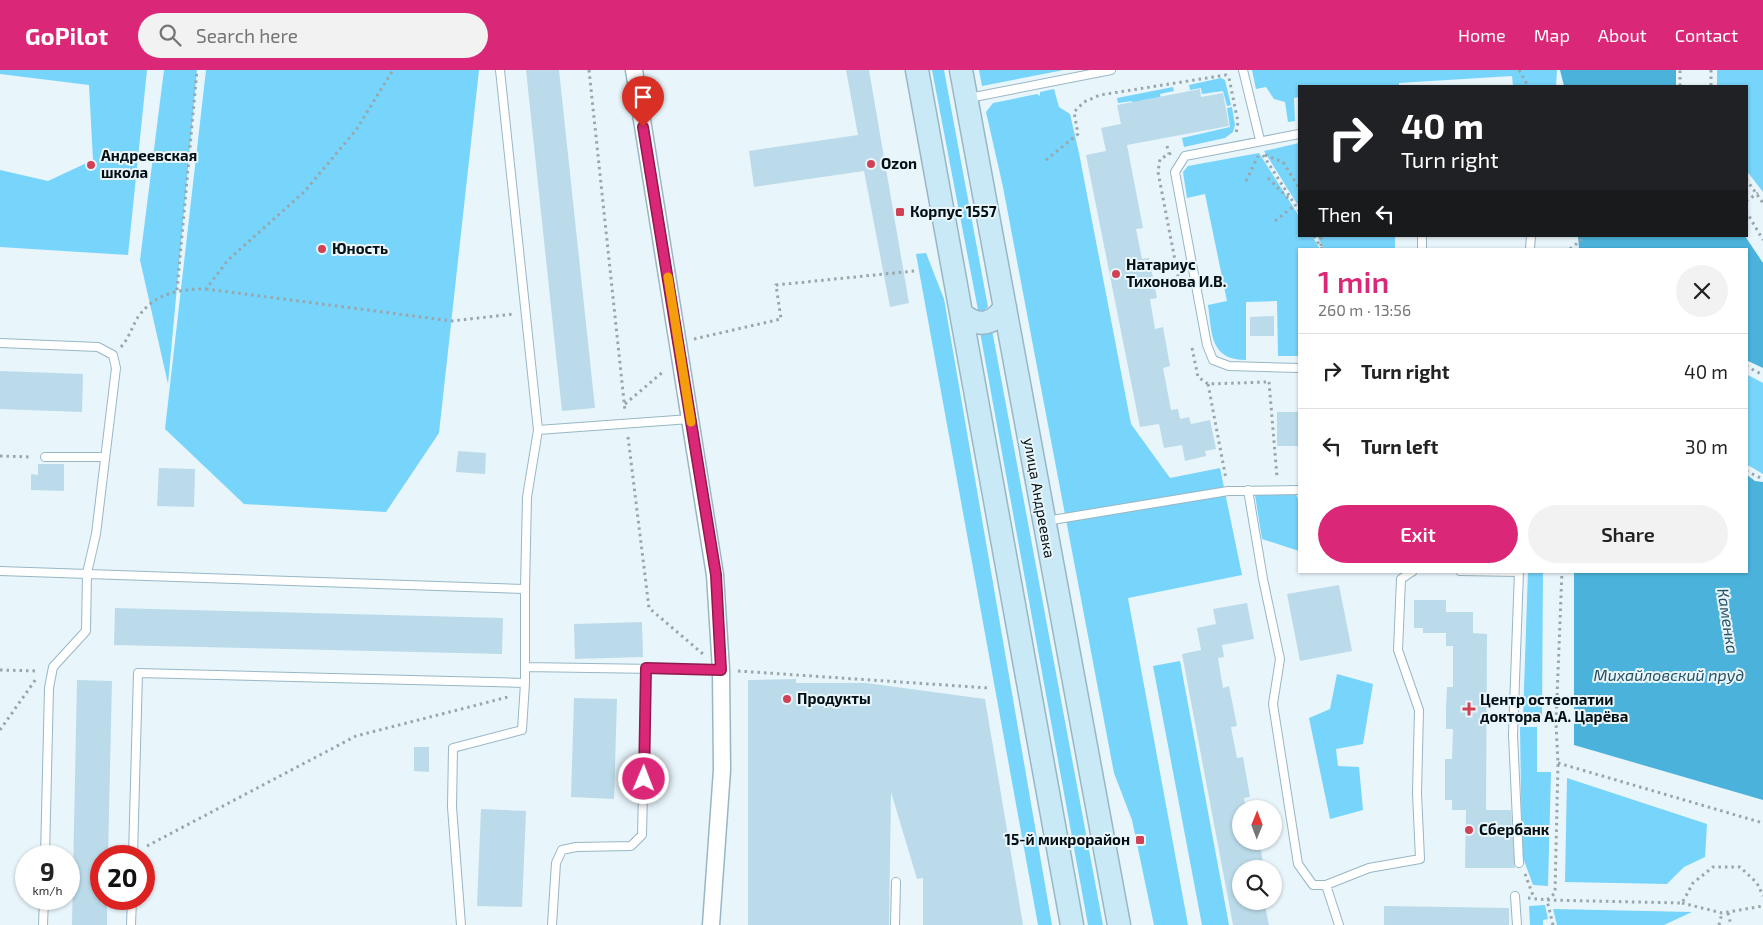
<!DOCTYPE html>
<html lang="en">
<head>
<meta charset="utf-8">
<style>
	:root { --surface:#fff; --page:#f2f2f2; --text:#222; --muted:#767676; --line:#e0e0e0; --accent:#db2777 }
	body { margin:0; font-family:"Exo 2",sans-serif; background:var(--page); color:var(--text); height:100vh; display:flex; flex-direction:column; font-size:19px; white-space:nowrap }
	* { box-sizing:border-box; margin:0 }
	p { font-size:16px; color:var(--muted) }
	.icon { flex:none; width:28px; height:28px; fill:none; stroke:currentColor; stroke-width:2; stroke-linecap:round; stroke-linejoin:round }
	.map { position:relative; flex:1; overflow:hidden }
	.side { position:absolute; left:1298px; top:178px; width:450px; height:325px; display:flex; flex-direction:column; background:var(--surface); border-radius:0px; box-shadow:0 1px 4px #0004 }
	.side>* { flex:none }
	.top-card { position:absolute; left:1298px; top:15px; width:450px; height:152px; border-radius:0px; box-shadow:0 1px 4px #0004; background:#202124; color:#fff; overflow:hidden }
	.needle { width:32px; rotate:1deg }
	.fabs { position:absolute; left:1232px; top:730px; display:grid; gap:10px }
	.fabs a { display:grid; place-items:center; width:50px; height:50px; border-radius:50%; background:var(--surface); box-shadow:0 1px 4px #0004; font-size:25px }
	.speed { position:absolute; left:15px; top:775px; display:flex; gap:10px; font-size:25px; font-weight:700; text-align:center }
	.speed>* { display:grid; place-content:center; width:65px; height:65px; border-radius:50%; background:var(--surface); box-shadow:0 1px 4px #0004; line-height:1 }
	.speed small { font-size:12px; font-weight:400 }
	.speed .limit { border:8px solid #d22; background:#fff; color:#111 }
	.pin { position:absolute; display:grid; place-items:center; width:42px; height:42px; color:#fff; margin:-51px -21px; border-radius:50% 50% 50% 0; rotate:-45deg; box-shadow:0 0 5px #0007 }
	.pin .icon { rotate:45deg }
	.me { position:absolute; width:55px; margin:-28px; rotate:1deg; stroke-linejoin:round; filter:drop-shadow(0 0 4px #0008) }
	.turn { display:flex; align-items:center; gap:18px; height:105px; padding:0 20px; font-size:22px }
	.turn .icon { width:65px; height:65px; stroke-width:2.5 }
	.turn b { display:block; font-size:35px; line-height:42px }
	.then { display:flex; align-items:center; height:48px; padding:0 20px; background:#0003; gap:10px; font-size:19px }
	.round { display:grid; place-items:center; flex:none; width:52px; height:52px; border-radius:26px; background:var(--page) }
	.head { display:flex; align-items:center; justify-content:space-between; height:85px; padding:0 20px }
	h1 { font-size:30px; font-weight:600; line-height:38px; color:var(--accent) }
	.primary-button { display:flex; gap:10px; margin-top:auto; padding:10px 20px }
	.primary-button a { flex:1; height:58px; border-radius:30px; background:var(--accent); color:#fff; font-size:20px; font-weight:600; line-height:58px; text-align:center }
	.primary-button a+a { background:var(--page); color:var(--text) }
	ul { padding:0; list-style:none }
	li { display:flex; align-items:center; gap:15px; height:75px; padding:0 20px; border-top:1px solid var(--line) }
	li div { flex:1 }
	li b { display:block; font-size:19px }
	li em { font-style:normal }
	header { display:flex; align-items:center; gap:30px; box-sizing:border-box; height:70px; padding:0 25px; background:var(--accent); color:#fff }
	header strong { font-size:24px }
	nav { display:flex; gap:28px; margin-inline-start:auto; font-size:18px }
	.search { width:350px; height:45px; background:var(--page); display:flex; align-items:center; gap:12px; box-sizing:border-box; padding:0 18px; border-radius:28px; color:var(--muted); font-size:19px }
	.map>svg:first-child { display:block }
	.green { fill:#77d4fb }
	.water { fill:#4bb3db }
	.building { fill:#bbdbea }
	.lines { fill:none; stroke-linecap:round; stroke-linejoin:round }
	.service-casing { stroke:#98b7c5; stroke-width:10 }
	.minor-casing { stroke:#98b7c5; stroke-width:19 }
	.secondary-casing { stroke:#98b7c5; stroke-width:25 }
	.path { stroke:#99a6ab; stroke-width:3; stroke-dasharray:2.5 4; stroke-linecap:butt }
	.service { stroke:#fff; stroke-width:8 }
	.minor { stroke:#fff; stroke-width:16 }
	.secondary { stroke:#cae9f6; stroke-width:22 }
	.route-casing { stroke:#8e194d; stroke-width:12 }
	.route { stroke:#db2777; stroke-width:9 }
	.slow { stroke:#f59e0b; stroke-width:9 }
	.poi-dot { fill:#d14154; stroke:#e8f5fb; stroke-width:2 }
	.labels { text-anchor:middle; stroke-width:4; stroke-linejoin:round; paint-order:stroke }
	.poi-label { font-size:15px; font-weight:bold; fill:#040f14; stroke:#e8f5fb; text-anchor:start }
	.street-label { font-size:15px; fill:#040f14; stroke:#e8f5fb }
	.water-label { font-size:16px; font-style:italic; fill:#255062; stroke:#e8f5fb }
</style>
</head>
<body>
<header>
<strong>GoPilot</strong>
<div class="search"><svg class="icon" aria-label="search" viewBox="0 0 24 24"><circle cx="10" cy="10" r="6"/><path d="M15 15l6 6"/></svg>Search here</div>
<nav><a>Home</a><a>Map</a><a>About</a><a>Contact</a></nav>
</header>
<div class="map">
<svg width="1763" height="855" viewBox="0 0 1763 855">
	<rect width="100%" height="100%" fill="#e8f5fb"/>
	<!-- green -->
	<path class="green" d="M 0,0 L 147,0 L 128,185 L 0,177 L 0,100 L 48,111 L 93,90 L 89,15 L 0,4 Z
		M 164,0 L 197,0 L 168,314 L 140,190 Z
		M 206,0 L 479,0 L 439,363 L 386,442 L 244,434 L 165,359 Z
		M 932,0 L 944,0 L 988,237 L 982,242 L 978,240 Z
		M 979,0 L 1064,0 L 982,16 Z
		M 1252,0 L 1557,0 L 1556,16 L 1513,16 L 1512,6 L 1399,13 L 1399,16 L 1299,16 L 1299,27 L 1294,28 L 1295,51 L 1288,52 L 1285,32 L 1274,29 L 1266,17 L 1256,19 Z
		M 1717,0 L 1763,0 L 1763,122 L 1746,100 L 1746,16 L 1717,16 Z
		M 1221,8 L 1225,10 L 1231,35 L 1227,36 L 1223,21 L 1202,24 L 1201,18 L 1190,20 L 1189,15 Z
		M 1173,17 L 1174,21 L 1160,24 L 1161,30 L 1133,36 L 1132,31 L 1118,33 L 1117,28 Z
		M 1054,19 L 1059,37 L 1070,44 L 1079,83 L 1131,354 L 1170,408 L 1220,398 L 1242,505 L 1128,528 L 1188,855 L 1154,855 L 1132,750 L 1114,703 L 1003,117 L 986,42 L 993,33 L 1037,24 L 1040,26 L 1040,22 Z
		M 1232,37 L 1235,55 L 1233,62 L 1225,68 L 1184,77 L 1182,68 L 1230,57 L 1227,38 Z
		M 1299,73 L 1299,137 L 1264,81 Z
		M 1259,83 L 1299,146 L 1299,166 L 1312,166 L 1320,179 L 1299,179 L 1299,286 L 1278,286 L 1277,231 L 1246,232 L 1246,290 C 1210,290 1212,264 1208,235 L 1227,231 L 1205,124 L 1187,128 L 1183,102 L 1188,96 Z
		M 1317,166 L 1395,166 L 1395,179 L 1324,179 Z
		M 926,183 L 944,229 L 1052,855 L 1038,855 L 916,184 Z
		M 992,260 L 1103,855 L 1088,855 L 980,262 L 986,264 Z
		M 1746,304 L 1763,313 L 1763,404 L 1746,394 Z
		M 1255,425 L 1296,425 L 1299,430 L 1299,481 L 1262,469 Z
		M 1528,501 L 1543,501 L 1542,646 L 1523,648 Z
		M 1180,591 L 1229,855 L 1202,855 L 1153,596 Z
		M 1337,604 L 1373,614 L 1363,674 L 1336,679 L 1338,696 L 1359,697 L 1363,740 L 1330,749 L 1309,648 L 1330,639 Z
		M 1520,657 L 1537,657 L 1537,702 L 1551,702 L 1548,816 L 1533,815 L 1522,785 Z
		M 1567,708 L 1707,754 L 1705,787 L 1684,797 L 1667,814 L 1565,812 Z
		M 1545,835 L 1548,849 L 1543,850 L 1543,855 L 1530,855 L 1529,836 Z
		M 1553,839 L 1692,842 L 1664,855 L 1557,855 Z"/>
	<!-- water -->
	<path class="water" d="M 1560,0 L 1676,0 L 1676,16 L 1564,16 Z
		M 1578,166 L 1745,166 L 1763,193 L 1763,298 L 1746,290 L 1746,179 L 1579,179 Z
		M 1746,404 L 1755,411 L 1763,412 L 1763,730 L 1574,675 L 1574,501 L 1746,501 Z"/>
	<!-- building -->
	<path class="building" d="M 526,0 L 559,0 L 595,338 L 562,341 Z
		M 846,0 L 869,0 L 909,233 L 890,237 L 864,101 L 754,117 L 749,81 L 858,65 Z
		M 1200,19 L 1201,27 L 1223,23 L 1229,56 L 1127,75 L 1143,158 L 1136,159 L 1142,189 L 1149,188 L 1157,228 L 1150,229 L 1155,259 L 1163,257 L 1170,296 L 1163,298 L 1171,340 L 1178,339 L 1180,349 L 1189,347 L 1191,354 L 1210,350 L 1216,379 L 1205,381 L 1206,386 L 1185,391 L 1182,375 L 1164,378 L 1159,354 L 1140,357 L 1086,85 L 1106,81 L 1101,58 L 1121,54 L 1117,35 Z
		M 1274,246 L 1274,266 L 1250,266 L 1250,247 Z
		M 0,301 L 83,304 L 82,342 L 0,339 Z
		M 1277,342 L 1299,342 L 1299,376 L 1277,376 Z
		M 458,381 L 486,383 L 485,404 L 456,402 Z
		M 38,394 L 64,394 L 64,421 L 31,420 L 31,404 L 38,405 Z
		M 159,398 L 195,399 L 194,437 L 157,436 Z
		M 1339,515 L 1352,581 L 1300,591 L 1287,524 Z
		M 1414,530 L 1446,530 L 1446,542 L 1473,542 L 1473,563 L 1487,564 L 1486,740 L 1511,740 L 1515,798 L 1465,798 L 1466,740 L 1452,740 L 1452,730 L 1445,730 L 1445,689 L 1452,689 L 1453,659 L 1446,659 L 1446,638 L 1447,617 L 1453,617 L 1453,576 L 1446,576 L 1446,563 L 1423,563 L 1423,558 L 1414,558 Z
		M 1247,533 L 1254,569 L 1222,575 L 1224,587 L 1218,588 L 1223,618 L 1229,616 L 1237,656 L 1231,657 L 1237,688 L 1243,687 L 1250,727 L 1244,728 L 1246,739 L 1241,739 L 1241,771 L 1259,771 L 1264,797 L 1241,799 L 1241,831 L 1264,831 L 1269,855 L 1233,855 L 1182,584 L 1201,580 L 1197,558 L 1216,554 L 1213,539 Z
		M 115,538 L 503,548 L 502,584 L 114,575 Z
		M 642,552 L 643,587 L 575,589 L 574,554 Z
		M 796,609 L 796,613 L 866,613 L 985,629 L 1023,855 L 923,855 L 923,808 L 917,809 L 891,722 L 889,855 L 748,855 L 748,610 Z
		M 77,610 L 112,611 L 108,786 L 101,786 L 101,829 L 107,829 L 107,855 L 72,855 Z
		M 574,628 L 617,629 L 614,729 L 571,727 Z
		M 414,677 L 429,677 L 429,702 L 414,701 Z
		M 481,739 L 526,741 L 522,837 L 477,836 Z
		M 1384,836 L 1509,838 L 1509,855 L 1384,855 Z"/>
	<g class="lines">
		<defs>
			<path id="service" d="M 500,0 L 538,360 L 527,427 L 525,519
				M 1243,0 L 1260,70
				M 969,28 L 1111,0
				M 1299,64 L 1185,86 L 1175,102 L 1207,275 L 1213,290 L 1229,296 L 1299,298
				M 1422,166 L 1422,179
				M 1530,179 L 1531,166
				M 0,273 L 98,277 L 113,285 L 116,298 L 96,464 L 87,503 L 86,561 L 53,597 L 49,618 L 45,786
				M 538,360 L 690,349
				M 45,387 L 105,387
				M 1248,420 L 1263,509 L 1280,589 L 1273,634 L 1298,794 L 1313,815 L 1326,815 L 1369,798 L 1420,789 L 1417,723 L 1419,640 L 1398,580 L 1401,509 L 1413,501
				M 1046,451 L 1228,421 L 1299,420
				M 0,501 L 525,519 L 525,613 L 522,660 L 453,678 L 452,737 L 461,855
				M 1460,501 L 1519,502
				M 525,597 L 721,600
				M 133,786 L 138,603 L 525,613
				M 1519,793 L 1513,665 L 1519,501
				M 1326,815 L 1339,855
				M 1515,826 L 1517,855
				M 43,855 L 44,829
				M 131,855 L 132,829
				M 552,855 L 556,793 L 562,780 L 576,777 L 631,776 L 642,765 L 646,598
				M 895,855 L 896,812"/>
			<path id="minor" d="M 634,0 L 715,505 L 721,600 L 722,700 L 711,855"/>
			<path id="secondary" d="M 917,0 L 1072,855
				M 961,0 L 1119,855
				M 963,245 C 979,258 994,254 1005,237"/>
		</defs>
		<!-- service casing -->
		<use href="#service" class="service-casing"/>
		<!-- minor casing -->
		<use href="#minor" class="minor-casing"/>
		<!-- secondary casing -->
		<use href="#secondary" class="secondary-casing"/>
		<!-- path -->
		<path class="path" d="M 589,0 L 625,341
			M 1519,0 L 1528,16
			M 1711,0 L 1711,16
			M 1680,16 L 1680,0
			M 1167,76 L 1169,84
			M 1171,83 L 1160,89 L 1158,102 L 1178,206
			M 1263,85 L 1299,141
			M 1265,85 L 1283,92 L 1299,118
			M 1046,90 L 1078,64 L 1074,42 L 1084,32 L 1100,25 L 1226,5 L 1229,8 L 1238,52 L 1236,64
			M 1268,108 L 1290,130
			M 1746,109 L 1763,133
			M 1246,111 L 1258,86
			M 1746,131 L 1758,123
			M 1746,141 L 1763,170
			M 1275,151 L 1295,135
			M 1314,166 L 1322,179
			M 1321,176 L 1321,166
			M 1570,179 L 1586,166
			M 206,219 L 452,251 L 513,244
			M 177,220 L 197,0
			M 694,269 L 781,249 L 776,215 L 914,201
			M 121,277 C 129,268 132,257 138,247 C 155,223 179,219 206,219 L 228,190 L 304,122 L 356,60 L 393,0
			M 1192,278 L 1198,307 L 1208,314 L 1266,312
			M 1746,296 L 1763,305
			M 1269,312 L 1277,407
			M 1208,314 L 1226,409
			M 625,334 L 664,301
			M 628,367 L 649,538 L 703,584
			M 0,386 L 32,387
			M 1746,401 L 1763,409
			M 0,600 L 39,601
			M 738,601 L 989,618
			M 0,660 L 36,609
			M 1558,693 L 1763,753
			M 147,776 L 356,666 L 508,627
			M 1525,804 L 1534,828
			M 1528,828 L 1547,830 L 1682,833 L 1693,813 L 1713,797 L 1740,797 L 1757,813 L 1763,826
			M 1682,833 L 1722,843 L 1763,836
			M 1728,843 L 1731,855
			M 1553,855 L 1547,830 L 1555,823 L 1558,693 L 1556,653 L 1562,501
			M 1719,855 L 1722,843"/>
		<!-- service -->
		<use href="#service" class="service"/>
		<!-- minor -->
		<use href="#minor" class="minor"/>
		<!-- secondary -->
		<use href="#secondary" class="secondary"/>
	</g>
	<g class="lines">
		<defs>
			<path id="route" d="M 643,57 L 716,505 L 721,600 L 646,598 L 644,709"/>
		</defs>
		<!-- route casing -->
		<use href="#route" class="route-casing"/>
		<!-- route -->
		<use href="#route" class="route"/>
		<!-- slow -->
		<path class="slow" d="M 668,207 L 691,352"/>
	</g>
	<!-- markers -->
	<g class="poi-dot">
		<circle cx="871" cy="94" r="5"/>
		<circle cx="91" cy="95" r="5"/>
		<rect x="895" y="137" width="10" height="10" rx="2.5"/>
		<circle cx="322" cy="179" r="5"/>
		<circle cx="1116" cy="204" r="5"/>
		<circle cx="787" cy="629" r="5"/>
		<path d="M1466.5 631.5h5v5h5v5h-5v5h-5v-5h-5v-5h5z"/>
		<circle cx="1469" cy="760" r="5"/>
		<rect x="1135" y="765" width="10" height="10" rx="2.5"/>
	</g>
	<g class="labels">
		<!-- poi labels -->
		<g class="poi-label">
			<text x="101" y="91">Андреевская<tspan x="101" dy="17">школа</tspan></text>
			<text x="881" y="99">Ozon</text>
			<text x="910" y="147">Корпус 1557</text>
			<text x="332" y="184">Юность</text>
			<text x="1126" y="200">Натариус<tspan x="1126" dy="17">Тихонова И.В.</tspan></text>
			<text x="797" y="634">Продукты</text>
			<text x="1480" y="635">Центр остеопатии<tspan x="1480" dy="17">доктора А.А. Царёва</tspan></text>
			<text x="1479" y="765">Сбербанк</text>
			<text x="1130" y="775" text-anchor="end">15-й микрорайон</text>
		</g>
		<!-- street labels -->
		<g class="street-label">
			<text transform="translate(1039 428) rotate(80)" y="5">улица Андреевка</text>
		</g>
		<!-- water labels -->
		<g class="water-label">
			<text transform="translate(1728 551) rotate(81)" y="6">Каменка</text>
			<text x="1669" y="611">Михайловский пруд</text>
		</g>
	</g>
</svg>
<div class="fabs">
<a><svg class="needle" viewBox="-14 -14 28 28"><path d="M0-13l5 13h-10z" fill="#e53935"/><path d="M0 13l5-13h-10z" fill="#767676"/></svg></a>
<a><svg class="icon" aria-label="search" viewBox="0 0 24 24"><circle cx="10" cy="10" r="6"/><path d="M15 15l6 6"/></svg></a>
</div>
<div class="speed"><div>9<small>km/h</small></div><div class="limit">20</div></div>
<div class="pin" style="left:643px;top:57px;background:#d93025"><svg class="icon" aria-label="arrive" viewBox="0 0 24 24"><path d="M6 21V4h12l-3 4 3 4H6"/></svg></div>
<svg class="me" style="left:644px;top:709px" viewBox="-20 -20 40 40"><circle r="17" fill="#db2777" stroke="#fff" stroke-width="3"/><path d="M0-11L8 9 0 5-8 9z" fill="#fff"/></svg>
<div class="top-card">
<div class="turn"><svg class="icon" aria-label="right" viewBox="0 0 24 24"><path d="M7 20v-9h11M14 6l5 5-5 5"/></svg><div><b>40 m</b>Turn right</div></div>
<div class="then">Then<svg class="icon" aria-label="left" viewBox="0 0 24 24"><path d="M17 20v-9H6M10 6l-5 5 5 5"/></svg></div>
</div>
<section class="side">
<div class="head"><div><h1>1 min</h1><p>260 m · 13:56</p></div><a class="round"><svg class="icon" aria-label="close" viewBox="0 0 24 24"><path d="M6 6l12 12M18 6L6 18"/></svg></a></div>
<ul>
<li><svg class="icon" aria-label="right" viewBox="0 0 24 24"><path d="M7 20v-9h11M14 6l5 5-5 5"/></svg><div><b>Turn right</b></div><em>40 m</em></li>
<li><svg class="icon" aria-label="left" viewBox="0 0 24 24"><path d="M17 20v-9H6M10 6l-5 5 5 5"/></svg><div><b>Turn left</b></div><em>30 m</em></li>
</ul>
<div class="primary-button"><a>Exit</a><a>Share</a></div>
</section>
</div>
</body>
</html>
